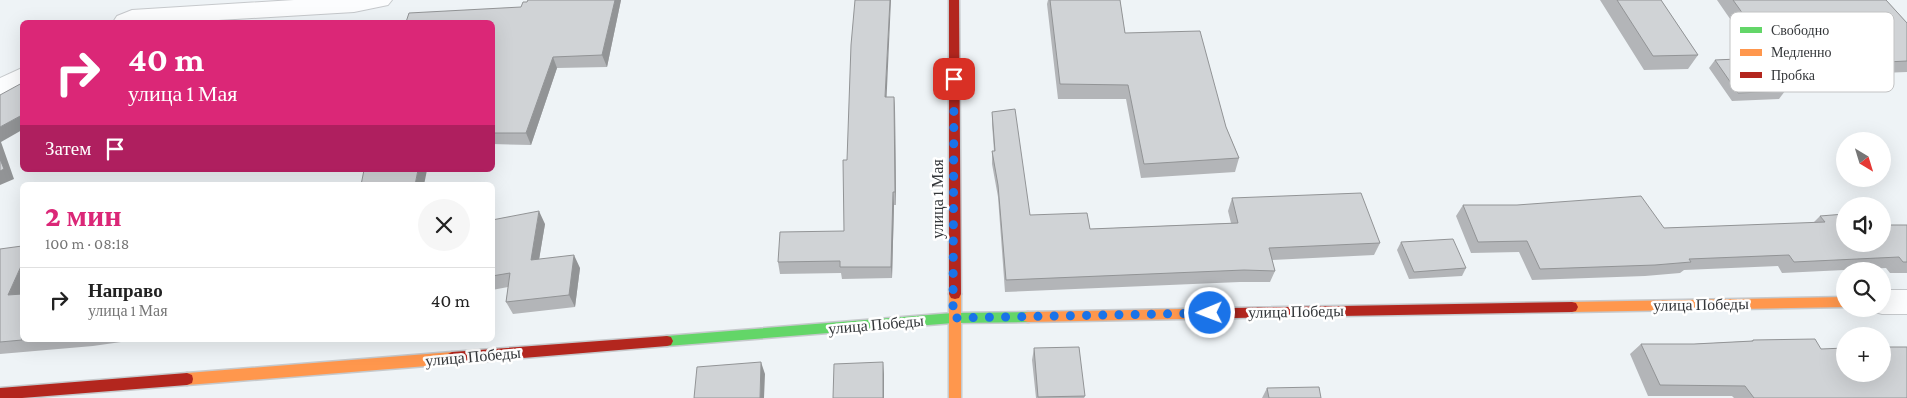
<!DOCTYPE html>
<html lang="ru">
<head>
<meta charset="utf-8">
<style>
	:root { --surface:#fff; --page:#f6f6f6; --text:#222; --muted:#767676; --line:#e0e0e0; --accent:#db2777 }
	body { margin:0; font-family:"Crimson Pro",serif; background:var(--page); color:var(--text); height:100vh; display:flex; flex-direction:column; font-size:19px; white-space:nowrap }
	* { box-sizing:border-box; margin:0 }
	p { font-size:16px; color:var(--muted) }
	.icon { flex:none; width:28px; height:28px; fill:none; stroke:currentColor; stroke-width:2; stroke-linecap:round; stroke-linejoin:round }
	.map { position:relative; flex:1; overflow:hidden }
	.side { position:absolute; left:20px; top:182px; width:475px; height:160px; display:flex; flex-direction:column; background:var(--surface); border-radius:8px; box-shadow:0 5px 20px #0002 }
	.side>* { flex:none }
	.guide { position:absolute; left:20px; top:20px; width:475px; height:152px; border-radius:8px; box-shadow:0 5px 20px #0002; background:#db2777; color:#fff; overflow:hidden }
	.needle { width:32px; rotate:142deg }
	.controls { position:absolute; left:1836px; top:132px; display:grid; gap:10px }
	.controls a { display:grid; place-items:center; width:55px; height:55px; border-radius:50%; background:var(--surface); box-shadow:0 5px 20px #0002; font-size:25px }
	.pin { position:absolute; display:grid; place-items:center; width:42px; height:42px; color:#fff; margin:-21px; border-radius:10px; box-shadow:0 2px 8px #0006 }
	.me { position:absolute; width:55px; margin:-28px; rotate:269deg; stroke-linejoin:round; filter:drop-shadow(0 0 4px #0008) }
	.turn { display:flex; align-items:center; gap:18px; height:105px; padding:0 25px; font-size:22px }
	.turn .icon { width:65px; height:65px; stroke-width:2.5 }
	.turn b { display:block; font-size:35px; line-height:42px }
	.then { display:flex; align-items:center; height:48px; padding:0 25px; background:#0003; gap:10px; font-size:19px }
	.round { display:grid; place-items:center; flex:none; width:52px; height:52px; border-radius:26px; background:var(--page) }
	.head { display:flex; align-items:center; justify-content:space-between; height:85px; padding:0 25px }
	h1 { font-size:30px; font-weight:800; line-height:38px; color:var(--accent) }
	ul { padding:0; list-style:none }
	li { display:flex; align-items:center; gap:15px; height:65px; padding:0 25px; border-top:1px solid var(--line) }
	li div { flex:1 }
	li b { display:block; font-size:19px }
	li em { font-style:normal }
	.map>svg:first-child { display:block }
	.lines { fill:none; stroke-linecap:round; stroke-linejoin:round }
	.street-casing { stroke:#c6c9cc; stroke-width:2 }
	.fast-casing { stroke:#c6c9cc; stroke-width:3 }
	.slow-casing { stroke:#c6c9cc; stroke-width:3 }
	.jam-casing { stroke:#c6c9cc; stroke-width:3 }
	.street { fill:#fcfdfe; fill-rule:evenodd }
	.fast { fill:#63d668; fill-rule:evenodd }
	.slow { fill:#ff974d; fill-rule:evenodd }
	.jam { fill:#b3261e; fill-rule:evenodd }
	.wall { fill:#b3b5b8 }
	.shaded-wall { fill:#929496 }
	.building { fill:#d0d3d6; stroke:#929496 }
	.route { stroke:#1a73e8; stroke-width:9; stroke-dasharray:0 16.2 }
	.labels { text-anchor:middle; stroke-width:5; stroke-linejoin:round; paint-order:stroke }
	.street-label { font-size:16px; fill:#34373a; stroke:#fff }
	.key { fill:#fff; stroke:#c2c3c4; stroke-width:1 }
	.key-label { font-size:14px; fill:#34373a }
</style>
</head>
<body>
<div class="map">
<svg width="1907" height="398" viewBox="0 0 1907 398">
	<rect width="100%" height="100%" fill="#eef3f6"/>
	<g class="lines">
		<defs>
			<path id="street" d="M 294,0 L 392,0 L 388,5 L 354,12 L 185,22 L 113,22 L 117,16 L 132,10 Z
				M 22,68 L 22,88 L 0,98 L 0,78 Z
				M 1882,290 L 1907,290 L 1907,314 L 1882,314 L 1872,311 L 1870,309 L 1882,309 Z"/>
			<path id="fast" d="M 1028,312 L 1032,313 L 1034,317 L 1032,321 L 1028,322 L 953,323 L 667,346 L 663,345 L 661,341 L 663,337 L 667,336 L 953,313 Z"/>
			<path id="slow" d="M 955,289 L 959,290 L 961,294 L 961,398 L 949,398 L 949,294 L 951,290 Z
				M 1845,297 L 1845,307 L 1572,312 L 1568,311 L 1566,307 L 1568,303 L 1572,302 Z
				M 1234,308 L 1238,309 L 1240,313 L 1238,317 L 1234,318 L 1028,322 L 1024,321 L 1022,317 L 1024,313 L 1028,312 Z
				M 452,352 L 456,354 L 458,358 L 456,362 L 452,364 L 187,385 L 182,383 L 181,379 L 182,375 L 187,373 Z"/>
			<path id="jam" d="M 949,0 L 959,0 L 961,294 L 959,298 L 955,299 L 951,298 L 949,294 Z
				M 1572,302 L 1576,303 L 1578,307 L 1576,311 L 1572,312 L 1234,318 L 1230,317 L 1228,313 L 1230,309 L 1234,308 Z
				M 667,336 L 671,337 L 673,341 L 671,345 L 667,346 L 452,364 L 448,362 L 446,358 L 448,354 L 452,352 Z
				M 187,373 L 192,375 L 193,379 L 192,383 L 187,385 L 22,398 L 0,398 L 0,388 Z"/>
		</defs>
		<!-- street casing -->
		<use href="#street" class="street-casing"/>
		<!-- fast casing -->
		<use href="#fast" class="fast-casing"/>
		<!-- slow casing -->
		<use href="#slow" class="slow-casing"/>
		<!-- jam casing -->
		<use href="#jam" class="jam-casing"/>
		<!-- street -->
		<use href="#street" class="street"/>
		<!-- fast -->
		<use href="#fast" class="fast"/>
		<!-- slow -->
		<use href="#slow" class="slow"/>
		<!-- jam -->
		<use href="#jam" class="jam"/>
	</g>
	<!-- wall -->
	<path class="wall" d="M 528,0 L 621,0 L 607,67 L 557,68 L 531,145 L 492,144 L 492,22 L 521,7 L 527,2 Z
		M 1048,0 L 1120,0 L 1125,33 L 1226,127 L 1239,158 L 1235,172 L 1141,178 L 1126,99 L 1058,99 L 1047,4 Z
		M 1600,0 L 1661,0 L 1698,55 L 1688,69 L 1644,70 Z
		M 1717,0 L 1886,0 L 1907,23 L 1907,72 L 1855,74 L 1773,75 L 1785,91 L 1779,99 L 1732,101 L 1709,68 L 1715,60 L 1757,58 Z
		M 887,97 L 894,97 L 895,109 L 896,205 L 894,205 L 892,278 L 842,279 L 841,273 L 780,274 L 778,262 L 844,231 L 847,160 Z
		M 992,112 L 1030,215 L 1090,229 L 1231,223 L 1228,211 L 1232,198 L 1380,243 L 1374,255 L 1272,260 L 1275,271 L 1270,282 L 1240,282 L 1005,292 L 998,197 L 992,164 L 992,151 L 994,151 L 992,124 Z
		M 1463,205 L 1664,228 L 1813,223 L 1820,216 L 1845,244 L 1907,225 L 1907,273 L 1890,273 L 1886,268 L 1782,273 L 1778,266 L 1684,270 L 1680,273 L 1645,276 L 1532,280 L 1519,252 L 1471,253 L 1456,216 Z
		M 492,220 L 545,224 L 539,259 L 580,268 L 575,307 L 513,314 L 506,302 L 508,287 L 492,290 Z
		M 1401,242 L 1466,268 L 1462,276 L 1409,279 L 1397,250 Z
		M 0,249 L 22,340 L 135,340 L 93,346 L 0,354 Z
		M 1753,340 L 1821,349 L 1907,398 L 1734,398 L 1732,396 L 1648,396 L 1630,354 L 1641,344 L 1694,344 L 1751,341 Z
		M 1034,348 L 1085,396 L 1084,398 L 1036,398 L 1032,360 Z
		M 1267,388 L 1321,398 L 1262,398 Z"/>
	<!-- shaded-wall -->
	<path class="shaded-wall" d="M 615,0 L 621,0 L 607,67 L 602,55 Z
		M 890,0 L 891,0 L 886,110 L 885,97 Z
		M 553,57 L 557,68 L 531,145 L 526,133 Z
		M 894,97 L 895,109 L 896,205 L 895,192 Z
		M 22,115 L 22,130 L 1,142 L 14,179 L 0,185 L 0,127 Z
		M 418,170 L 427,170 L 424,185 L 415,185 Z
		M 893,192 L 894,205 L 892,278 L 891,267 Z
		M 539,211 L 545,224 L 537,272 L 531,260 Z
		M 574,255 L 580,268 L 575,307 L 569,295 Z
		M 22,264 L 22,305 L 8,295 Z
		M 761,362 L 765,374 L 764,398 L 760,398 Z
		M 883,362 L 884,374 L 884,398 L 883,398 Z"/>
	<!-- building -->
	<path class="building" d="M 528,0 L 615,0 L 602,55 L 553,57 L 526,133 L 492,133 L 492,22 L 406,22 L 409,13 L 521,7 L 523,2 L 527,2 Z
		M 855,0 L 890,0 L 885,97 L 894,97 L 895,192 L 893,192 L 891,267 L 840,267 L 840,261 L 778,262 L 780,232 L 844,231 L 843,160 L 847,160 L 851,45 Z
		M 1050,0 L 1120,0 L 1125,33 L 1200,31 L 1226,127 L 1239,158 L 1144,164 L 1128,85 L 1060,84 Z
		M 1617,0 L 1661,0 L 1698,55 L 1653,56 Z
		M 1733,0 L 1886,0 L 1907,23 L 1907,61 L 1866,63 L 1779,64 Z
		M 1760,58 L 1785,91 L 1738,93 L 1715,60 Z
		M 22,83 L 22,115 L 0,127 L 0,95 Z
		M 1015,109 L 1030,215 L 1087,213 L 1090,229 L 1238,223 L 1232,198 L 1361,193 L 1380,243 L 1269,248 L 1275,271 L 1244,270 L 1006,280 L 998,185 L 992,151 L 995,151 L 992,112 Z
		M 0,159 L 4,169 L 0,171 Z
		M 364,170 L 418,170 L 415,185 L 361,185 Z
		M 1641,196 L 1664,228 L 1825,222 L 1820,216 L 1845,214 L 1845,244 L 1882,244 L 1882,225 L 1907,225 L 1907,262 L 1903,262 L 1899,257 L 1794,262 L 1789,255 L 1689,259 L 1691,262 L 1655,265 L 1540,269 L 1527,241 L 1478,242 L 1463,205 L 1517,205 Z
		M 539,211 L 531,260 L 574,255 L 569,295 L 506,302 L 510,273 L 492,276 L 492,220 Z
		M 1453,239 L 1466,268 L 1414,272 L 1401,242 Z
		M 22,246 L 22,264 L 8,295 L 22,294 L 22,340 L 0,342 L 0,249 Z
		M 1815,339 L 1821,349 L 1845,348 L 1845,374 L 1882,374 L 1882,347 L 1907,347 L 1907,398 L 1754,398 L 1745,386 L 1660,385 L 1641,344 L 1694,344 L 1753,341 L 1753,340 Z
		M 1079,347 L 1085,396 L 1038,397 L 1034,348 Z
		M 761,362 L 760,398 L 694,398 L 697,367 Z
		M 883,362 L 883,398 L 833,398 L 834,364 Z
		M 1319,387 L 1321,398 L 1269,398 L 1267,388 Z"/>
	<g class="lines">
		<!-- route -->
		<path class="route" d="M 954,79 L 953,318 L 1210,313"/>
	</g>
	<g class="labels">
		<!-- street labels -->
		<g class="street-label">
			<text transform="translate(937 199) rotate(-90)" y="6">улица 1 Мая</text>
			<text transform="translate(1701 304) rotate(-1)" y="6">улица Победы</text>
			<text transform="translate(1296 311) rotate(-1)" y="6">улица Победы</text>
			<text transform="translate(876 324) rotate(-5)" y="6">улица Победы</text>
			<text transform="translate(473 356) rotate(-5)" y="6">улица Победы</text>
		</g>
	</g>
	<!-- legend -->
	<rect x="1730" y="12" width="164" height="80" rx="8" class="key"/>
	<rect x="1740" y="27" width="22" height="6" fill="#63d668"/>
	<rect x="1740" y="49" width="22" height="7" fill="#ff974d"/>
	<rect x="1740" y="72" width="22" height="6" fill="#b3261e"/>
	<g class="key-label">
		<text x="1771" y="35">Свободно</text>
		<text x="1771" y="57">Медленно</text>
		<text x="1771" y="80">Пробка</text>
	</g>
</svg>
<div class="controls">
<a><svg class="needle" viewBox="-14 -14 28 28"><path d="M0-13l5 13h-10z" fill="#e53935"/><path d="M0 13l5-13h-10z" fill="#767676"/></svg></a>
<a><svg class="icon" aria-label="sound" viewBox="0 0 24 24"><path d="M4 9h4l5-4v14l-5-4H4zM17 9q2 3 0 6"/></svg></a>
<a><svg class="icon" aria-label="search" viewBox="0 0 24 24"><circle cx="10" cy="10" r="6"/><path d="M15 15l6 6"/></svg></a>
<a>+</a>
</div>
<div class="pin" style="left:954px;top:79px;background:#d93025"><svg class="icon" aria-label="arrive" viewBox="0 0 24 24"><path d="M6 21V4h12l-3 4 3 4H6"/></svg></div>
<svg class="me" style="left:1210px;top:313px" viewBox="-20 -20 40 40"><circle r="17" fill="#1a73e8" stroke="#fff" stroke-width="3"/><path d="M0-11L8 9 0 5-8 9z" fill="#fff"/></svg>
<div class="guide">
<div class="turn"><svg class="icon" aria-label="right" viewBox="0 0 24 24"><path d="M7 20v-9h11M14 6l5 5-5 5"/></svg><div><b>40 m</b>улица 1 Мая</div></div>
<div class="then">Затем<svg class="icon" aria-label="arrive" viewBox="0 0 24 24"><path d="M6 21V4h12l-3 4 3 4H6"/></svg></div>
</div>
<section class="side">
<div class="head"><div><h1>2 мин</h1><p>100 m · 08:18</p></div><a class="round"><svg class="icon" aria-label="close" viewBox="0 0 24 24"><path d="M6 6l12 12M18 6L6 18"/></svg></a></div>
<ul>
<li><svg class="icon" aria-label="right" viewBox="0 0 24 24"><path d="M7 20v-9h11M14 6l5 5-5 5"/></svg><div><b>Направо</b><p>улица 1 Мая</p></div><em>40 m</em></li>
</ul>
</section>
</div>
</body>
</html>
